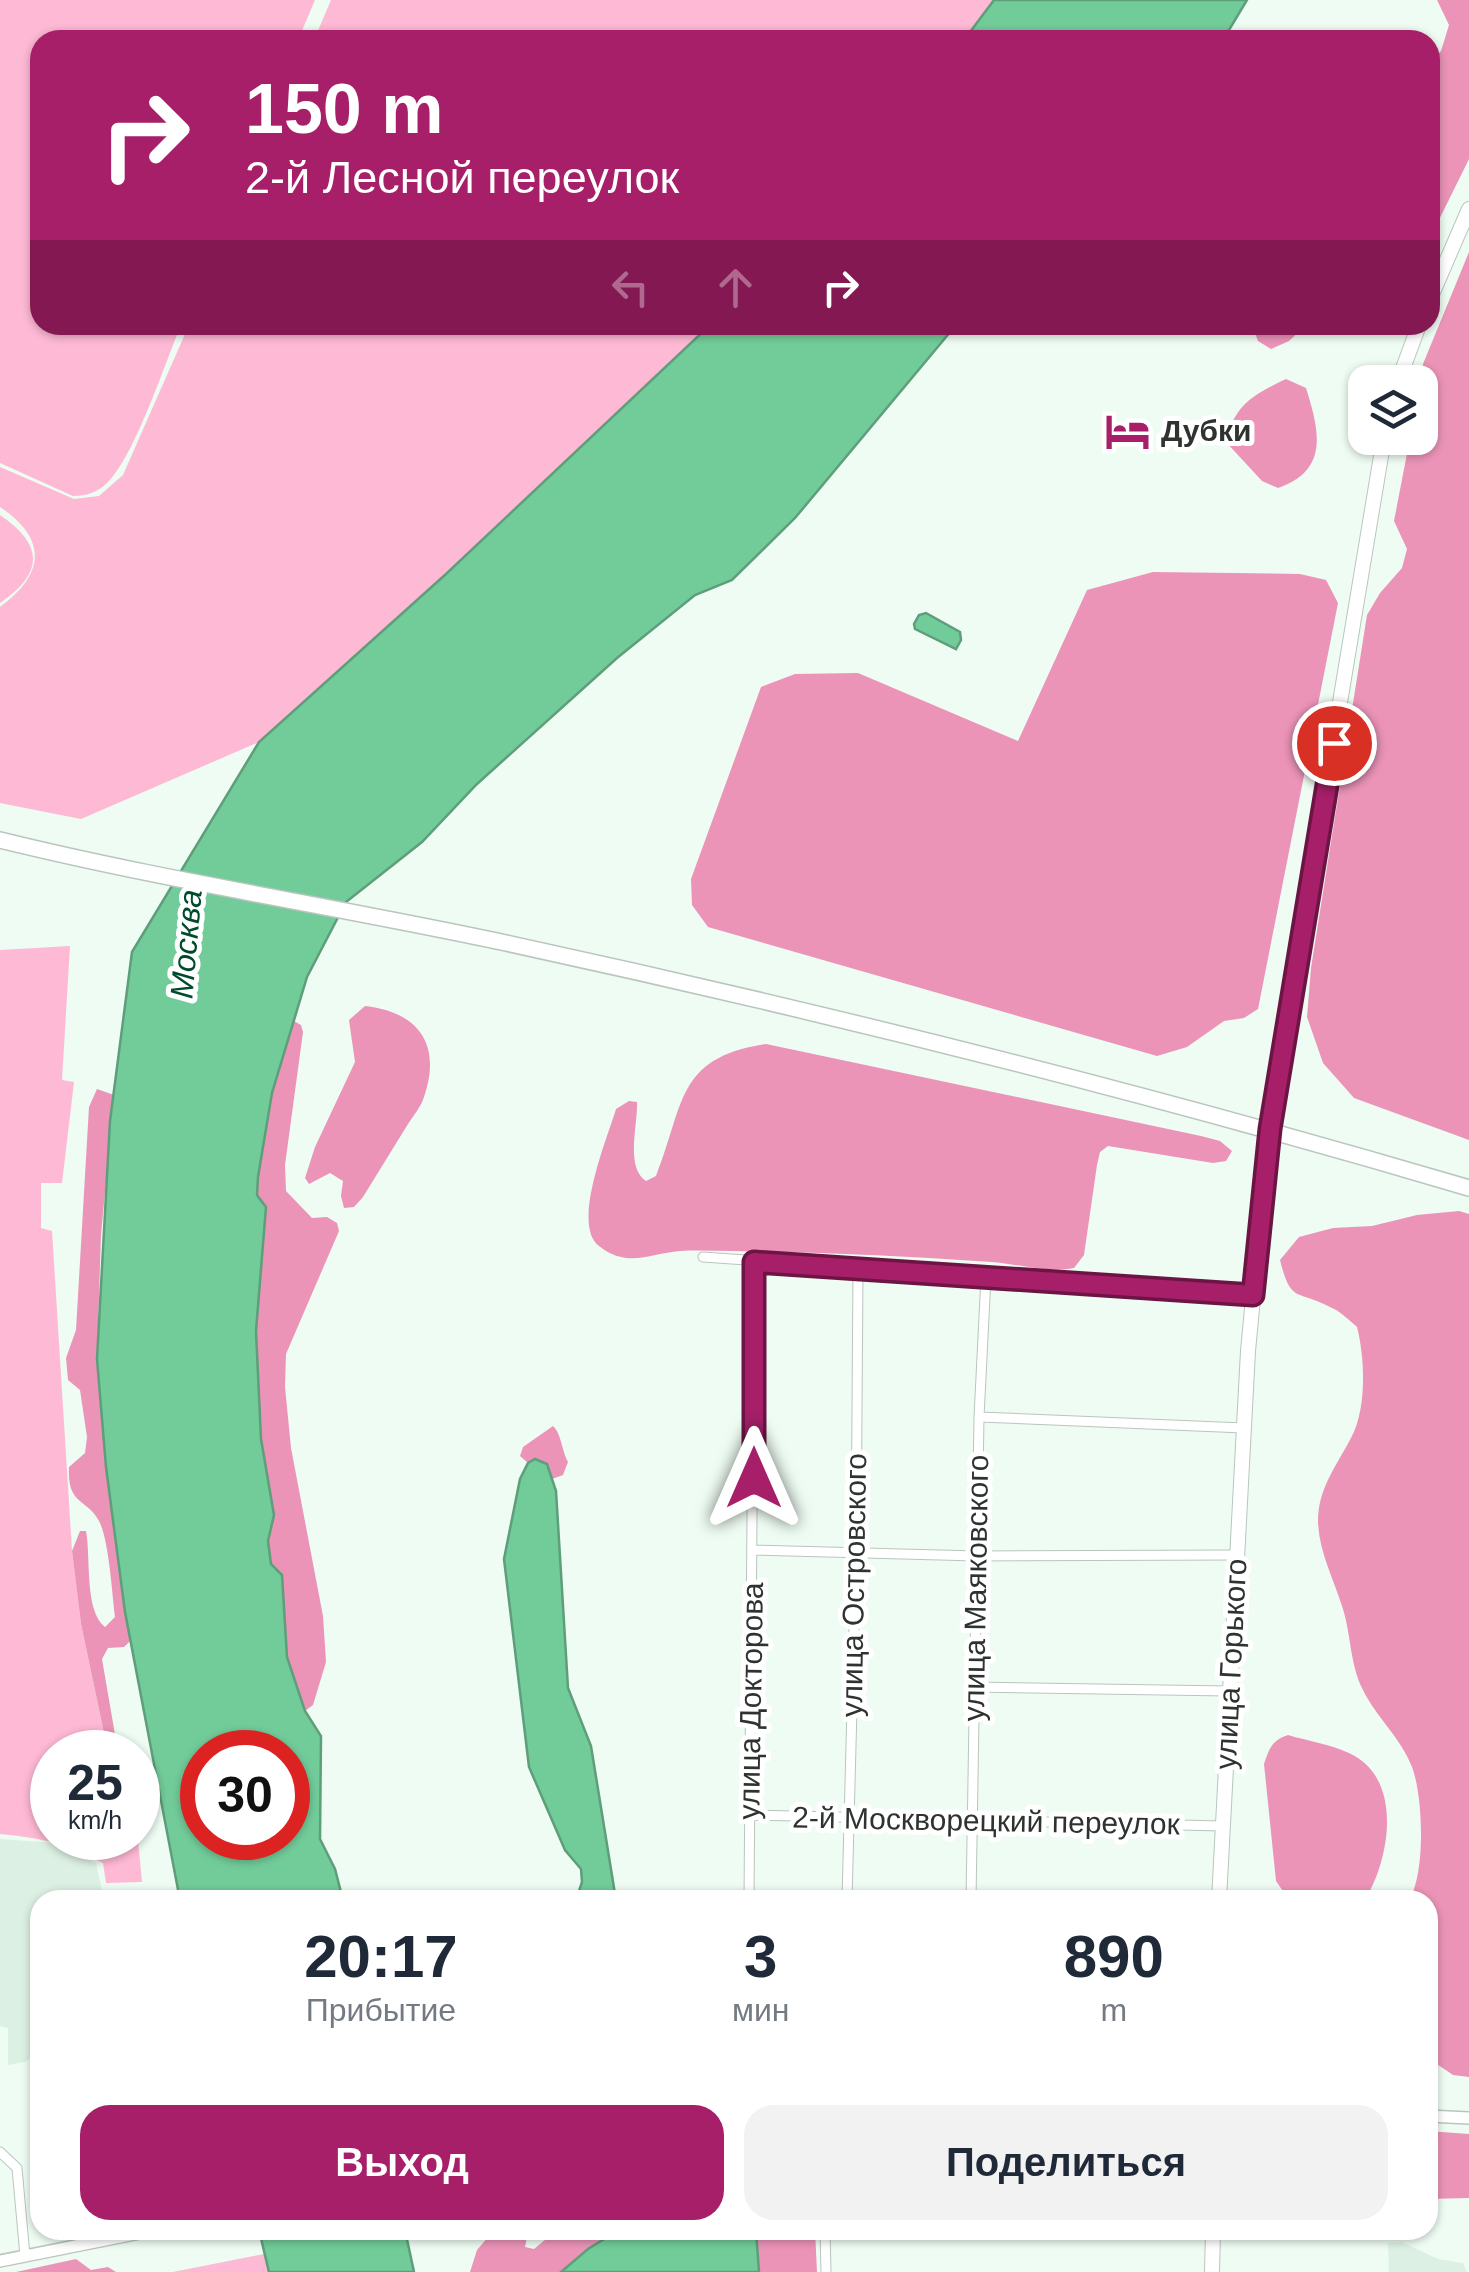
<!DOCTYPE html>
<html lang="ru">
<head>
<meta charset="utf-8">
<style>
	:root { --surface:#fff; --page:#f2f2f3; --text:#1f2937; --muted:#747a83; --accent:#a61f68 }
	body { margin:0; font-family:Arial,sans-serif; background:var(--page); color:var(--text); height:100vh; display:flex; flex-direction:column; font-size:38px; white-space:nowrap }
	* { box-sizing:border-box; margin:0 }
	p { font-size:32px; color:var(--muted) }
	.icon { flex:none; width:55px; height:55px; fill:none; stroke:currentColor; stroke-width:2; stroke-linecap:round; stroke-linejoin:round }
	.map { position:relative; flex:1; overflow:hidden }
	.drawer { position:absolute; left:30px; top:1890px; width:1408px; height:350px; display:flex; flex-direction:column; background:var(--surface); border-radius:30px; box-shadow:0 2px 8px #0004 }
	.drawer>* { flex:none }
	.banner { position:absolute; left:30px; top:30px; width:1410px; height:305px; border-radius:30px; box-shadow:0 2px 8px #0004; background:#a61f68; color:#fff; overflow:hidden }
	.buttons { position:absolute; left:1348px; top:365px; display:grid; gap:20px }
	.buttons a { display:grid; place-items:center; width:90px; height:90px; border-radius:20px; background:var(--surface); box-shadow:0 2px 8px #0004; font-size:50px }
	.speed { position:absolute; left:30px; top:1730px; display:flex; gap:20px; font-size:50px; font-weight:700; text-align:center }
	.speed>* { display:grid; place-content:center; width:130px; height:130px; border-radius:50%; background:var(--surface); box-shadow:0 2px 8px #0004; line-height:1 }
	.speed small { font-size:25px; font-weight:400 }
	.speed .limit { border:15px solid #d22; background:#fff; color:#111 }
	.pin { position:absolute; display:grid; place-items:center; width:85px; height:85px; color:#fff; margin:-42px; border:5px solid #fff; border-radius:50%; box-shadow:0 2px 10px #0007 }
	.me { position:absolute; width:110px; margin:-55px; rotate:0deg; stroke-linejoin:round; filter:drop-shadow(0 0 8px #0008) }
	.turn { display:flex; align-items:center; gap:35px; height:210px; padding:0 50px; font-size:45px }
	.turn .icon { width:130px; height:130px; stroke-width:2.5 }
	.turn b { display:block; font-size:70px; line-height:85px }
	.lanes { display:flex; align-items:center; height:95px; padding:0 50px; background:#0003; justify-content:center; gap:50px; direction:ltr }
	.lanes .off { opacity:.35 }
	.eta { display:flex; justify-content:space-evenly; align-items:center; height:170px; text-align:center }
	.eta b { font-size:60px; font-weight:600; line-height:70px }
	.primary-button { display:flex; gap:20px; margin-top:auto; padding:20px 50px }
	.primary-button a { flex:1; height:115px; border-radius:30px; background:var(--accent); color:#fff; font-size:40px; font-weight:600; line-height:115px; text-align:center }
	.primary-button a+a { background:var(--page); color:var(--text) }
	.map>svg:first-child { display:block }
	.built { fill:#dcf1e3 }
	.green { fill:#feb9d4 }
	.forest { fill:#eb94b8 }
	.water { fill:#72cc9a; stroke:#5e9e7a; stroke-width:2.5; fill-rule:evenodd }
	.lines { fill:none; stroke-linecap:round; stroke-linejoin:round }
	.minor-casing { stroke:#b9c6be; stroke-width:11 }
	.tertiary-casing { stroke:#b9c6be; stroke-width:14 }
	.secondary-casing { stroke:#b9c6be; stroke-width:16 }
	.trunk-casing { stroke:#b9c6be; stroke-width:18 }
	.minor { stroke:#fff; stroke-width:9 }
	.tertiary { stroke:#fff; stroke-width:11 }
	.secondary { stroke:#fff; stroke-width:14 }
	.trunk { stroke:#fff; stroke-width:15 }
	.route-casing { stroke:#6c1444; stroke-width:25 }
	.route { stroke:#a61f68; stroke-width:18 }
	.labels { text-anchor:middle; stroke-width:10; stroke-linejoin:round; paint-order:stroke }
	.poi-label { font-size:30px; font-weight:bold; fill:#2e3330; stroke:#fff; text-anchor:start }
	.street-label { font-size:30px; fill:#2e3330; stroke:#fff }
	.water-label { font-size:32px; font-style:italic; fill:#004b2c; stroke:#fff }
</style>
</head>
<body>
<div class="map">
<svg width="1469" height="2272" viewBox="0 0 1469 2272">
	<rect width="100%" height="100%" fill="#eefcf3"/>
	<!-- built -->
	<path class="built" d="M 0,1839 L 54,1843 L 96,1863 L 104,1900 L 40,1900 L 40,2053 L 25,2062 L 8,2065 L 8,2028 L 0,2026 Z
		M 1402,2242 L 1438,2259 L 1463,2263 L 1467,2272 L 1389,2272 L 1388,2243 Z"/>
	<!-- green -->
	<path class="green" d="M 0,0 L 315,0 L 298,40 L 40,40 L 40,325 L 181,325 C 165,363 135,455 108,482 C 98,492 87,496 73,496 L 0,463 Z
		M 331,0 L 994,0 L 964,40 L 314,40 Z
		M 189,325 L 710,325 L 446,574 L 259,742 L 81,819 L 0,803 L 0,607 C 45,574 48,539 0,507 L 0,467 L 74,499 L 99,496 L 123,475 Z
		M 0,515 C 43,544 45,573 0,603 Z
		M 70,946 L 62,1080 L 74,1082 L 62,1183 L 41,1183 L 41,1228 L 52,1231 L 72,1551 L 81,1624 L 108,1752 L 52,1752 L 52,1838 L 138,1840 L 142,1882 L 106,1883 L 103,1863 C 66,1843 41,1838 0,1834 L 0,950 Z
		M 264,2254 L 269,2272 L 173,2272 Z"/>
	<!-- forest -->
	<path class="forest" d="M 1437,0 L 1469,0 L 1469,159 L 1430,238 L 1430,61 L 1441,51 L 1449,25 Z
		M 1469,252 L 1469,1140 L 1354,1098 L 1323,1063 L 1307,1017 L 1311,968 L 1367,615 L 1380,593 L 1402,568 L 1407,549 L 1394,521 L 1410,438 L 1420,438 L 1423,364 Z
		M 1252,325 L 1306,325 L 1289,341 L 1271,349 L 1258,341 Z
		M 1286,379 L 1306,388 C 1319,430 1330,470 1278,488 L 1262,481 L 1225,441 C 1237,403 1251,396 1286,379 Z
		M 1153,572 L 1300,574 L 1326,580 L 1338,603 L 1258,1009 L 1244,1018 L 1224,1021 L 1187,1047 L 1157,1056 L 708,927 L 692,905 L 691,879 L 761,687 L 795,674 L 858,673 L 1018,741 L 1087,590 Z
		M 365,1006 C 419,1012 442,1045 424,1097 C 421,1107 413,1116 408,1124 C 393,1148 378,1173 363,1197 L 354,1207 L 344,1208 L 341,1196 L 343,1181 L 330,1173 L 309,1184 L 305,1178 L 315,1147 L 355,1062 L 349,1020 Z
		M 294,1021 L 301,1025 L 303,1032 L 285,1165 L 286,1191 L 312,1218 L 327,1217 L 337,1223 L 339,1231 L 286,1354 L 285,1387 L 291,1448 L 323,1616 L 326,1662 L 313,1705 L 305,1711 L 287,1656 L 282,1575 L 271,1564 L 268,1541 L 274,1515 L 261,1439 L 256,1331 L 266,1207 L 257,1195 L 258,1177 L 272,1093 Z
		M 766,1044 L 1201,1136 L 1220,1141 L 1232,1151 L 1226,1161 L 1213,1163 L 1108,1146 L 1100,1152 L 1097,1165 L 1084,1255 L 1074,1268 C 1044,1273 1020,1264 991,1262 C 905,1256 819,1252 733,1251 C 715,1251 697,1250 680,1251 C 651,1253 628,1269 599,1246 C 571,1225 607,1139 616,1109 L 629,1101 L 637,1102 C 638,1125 625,1167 646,1181 L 656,1176 C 685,1104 675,1058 766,1044 Z
		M 97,1089 L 114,1095 L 101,1235 L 97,1359 L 106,1467 L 130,1641 L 124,1647 L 108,1648 L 102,1659 L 118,1752 L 108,1752 L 81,1624 L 72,1551 L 80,1531 L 86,1531 C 91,1556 84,1611 105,1627 L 115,1617 C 112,1593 109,1540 99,1521 C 87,1498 67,1506 69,1467 L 85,1453 L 87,1437 L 80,1390 L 68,1380 L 66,1358 L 76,1330 L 89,1107 Z
		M 1459,1211 L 1469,1214 L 1469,2077 L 1453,2075 L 1428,2058 L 1428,1900 L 1409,1900 C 1426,1873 1423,1796 1412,1767 C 1401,1738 1376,1717 1363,1690 C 1350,1665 1351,1635 1343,1609 C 1334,1580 1319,1552 1318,1522 C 1318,1488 1336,1467 1351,1438 C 1367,1409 1365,1358 1357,1327 C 1349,1320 1340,1311 1330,1307 C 1296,1289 1291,1304 1280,1260 L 1299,1237 L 1333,1228 L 1372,1226 L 1417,1215 Z
		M 553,1426 C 561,1433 562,1451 568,1462 L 563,1475 L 552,1479 L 547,1464 L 535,1459 L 528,1463 L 520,1456 L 523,1447 Z
		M 1288,1735 C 1308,1741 1330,1744 1349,1753 C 1404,1778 1390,1859 1365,1900 L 1289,1900 L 1276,1881 L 1264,1764 C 1269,1749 1272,1740 1288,1735 Z
		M 1428,2131 L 1469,2134 L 1469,2198 L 1428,2199 Z
		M 494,2230 L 535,2230 L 527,2237 L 525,2247 L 534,2249 L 557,2230 L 619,2230 L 588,2249 L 561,2272 L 470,2272 L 477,2250 Z
		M 756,2230 L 815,2230 L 817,2272 L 759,2272 Z
		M 76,2259 L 91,2270 L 108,2267 L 116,2272 L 16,2272 Z"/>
	<!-- water -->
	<path class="water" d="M 994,0 L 1247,0 L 1223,40 L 964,40 Z
		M 710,325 L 956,325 L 795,518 L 732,580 L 695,595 L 617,658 L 477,784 L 422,842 L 346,902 L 307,977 L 272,1093 L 258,1177 L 257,1195 L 266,1207 L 256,1331 L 261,1439 L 274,1515 L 268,1541 L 271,1564 L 282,1575 L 287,1657 L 305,1711 L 321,1736 L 320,1839 L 335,1869 L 343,1900 L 180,1900 L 125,1612 L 106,1467 L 97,1359 L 110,1121 L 132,952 L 259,742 L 446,574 ZM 202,1752 L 288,1752 L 288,1838 L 202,1838 Z
		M 926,613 L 960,632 L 961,640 L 956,649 L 915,629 L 914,624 L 919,615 Z
		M 535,1459 L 547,1464 L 556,1491 L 568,1688 L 591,1746 L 616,1900 L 576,1900 L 582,1882 L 581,1869 L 565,1850 L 529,1767 L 504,1559 L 520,1479 L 528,1463 Z
		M 259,2230 L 405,2230 L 414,2272 L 269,2272 Z
		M 619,2230 L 756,2230 L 759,2272 L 561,2272 L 588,2249 Z"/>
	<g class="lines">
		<defs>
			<path id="minor" d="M 703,1257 L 1253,1295
				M 979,1417 L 1244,1428
				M 754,1550 L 977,1556 L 1237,1555
				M 973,1687 L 1228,1691
				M 749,1815 L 1223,1826
				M 749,1900 L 754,1262
				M 847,1900 L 856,1553 L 858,1269
				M 971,1900 L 979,1417 L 986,1277
				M 0,2152 L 17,2168 L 25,2256
				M 825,2230 L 826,2272"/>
			<path id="tertiary" d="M 1428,2116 L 1469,2118
				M 0,2261 L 155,2230"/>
			<path id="secondary" d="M 1430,299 L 1469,209
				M 1398,382 L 1419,325
				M 1219,1900 L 1248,1351 L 1269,1129 L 1384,438
				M 1212,2272 L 1213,2230"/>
			<path id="trunk" d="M 0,840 C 167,881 338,907 506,943 C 829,1013 1151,1094 1469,1188"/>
		</defs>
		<!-- minor casing -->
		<use href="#minor" class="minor-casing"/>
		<!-- tertiary casing -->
		<use href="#tertiary" class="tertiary-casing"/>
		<!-- secondary casing -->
		<use href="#secondary" class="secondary-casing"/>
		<!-- trunk casing -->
		<use href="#trunk" class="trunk-casing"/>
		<!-- minor -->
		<use href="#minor" class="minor"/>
		<!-- tertiary -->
		<use href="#tertiary" class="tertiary"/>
		<!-- secondary -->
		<use href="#secondary" class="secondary"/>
		<!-- trunk -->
		<use href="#trunk" class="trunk"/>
	</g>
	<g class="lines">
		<defs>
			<path id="route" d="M 754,1478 L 754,1262 L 1253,1295 L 1270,1129 L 1334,743"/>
		</defs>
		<!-- route casing -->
		<use href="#route" class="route-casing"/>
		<!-- route -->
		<use href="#route" class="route"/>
	</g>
	<!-- icons -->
	<defs>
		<symbol id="hotel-bare" viewBox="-9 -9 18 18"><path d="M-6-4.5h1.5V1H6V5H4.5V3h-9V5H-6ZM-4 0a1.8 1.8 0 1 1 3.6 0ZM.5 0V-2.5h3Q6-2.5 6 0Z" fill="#a61f68" stroke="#fff" stroke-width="2.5" paint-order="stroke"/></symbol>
	</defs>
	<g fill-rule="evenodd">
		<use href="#hotel-bare" x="1096" y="400" width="63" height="63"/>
	</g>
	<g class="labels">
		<!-- poi labels -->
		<g class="poi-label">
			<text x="1161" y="441">Дубки</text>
		</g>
		<!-- street labels -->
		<g class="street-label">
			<text transform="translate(854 1585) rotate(-89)" y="10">улица Островского</text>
			<text transform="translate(976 1588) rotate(-89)" y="10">улица Маяковского</text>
			<text transform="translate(1231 1664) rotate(-87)" y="10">улица Горького</text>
			<text transform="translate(751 1701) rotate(-89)" y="10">улица Докторова</text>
			<text transform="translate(986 1821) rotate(1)" y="10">2-й Москворецкий переулок</text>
		</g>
		<!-- water labels -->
		<g class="water-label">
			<text transform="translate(186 944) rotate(-85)" y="11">Москва</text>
		</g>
	</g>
</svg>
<div class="buttons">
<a><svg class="icon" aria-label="layers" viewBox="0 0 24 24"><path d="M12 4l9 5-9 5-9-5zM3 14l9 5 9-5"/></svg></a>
</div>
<div class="speed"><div>25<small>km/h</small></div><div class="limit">30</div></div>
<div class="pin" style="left:1334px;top:743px;background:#d93025"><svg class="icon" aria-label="arrive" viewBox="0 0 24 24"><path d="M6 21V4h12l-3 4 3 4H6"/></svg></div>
<svg class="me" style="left:754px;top:1478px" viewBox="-20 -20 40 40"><path d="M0-17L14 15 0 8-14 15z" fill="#a61f68" stroke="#fff" stroke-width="4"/></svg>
<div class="banner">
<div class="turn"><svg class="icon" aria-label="right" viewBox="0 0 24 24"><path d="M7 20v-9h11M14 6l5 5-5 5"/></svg><div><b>150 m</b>2-й Лесной переулок</div></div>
<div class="lanes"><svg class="icon off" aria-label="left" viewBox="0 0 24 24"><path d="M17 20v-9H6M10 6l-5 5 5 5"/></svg><svg class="icon off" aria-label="ahead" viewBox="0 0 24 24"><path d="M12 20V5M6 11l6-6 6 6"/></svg><svg class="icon" aria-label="right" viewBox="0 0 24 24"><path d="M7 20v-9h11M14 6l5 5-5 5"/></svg></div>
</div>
<section class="drawer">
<div class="eta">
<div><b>20:17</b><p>Прибытие</p></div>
<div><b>3</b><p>мин</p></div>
<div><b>890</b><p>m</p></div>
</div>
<div class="primary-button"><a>Выход</a><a>Поделиться</a></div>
</section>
</div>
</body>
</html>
